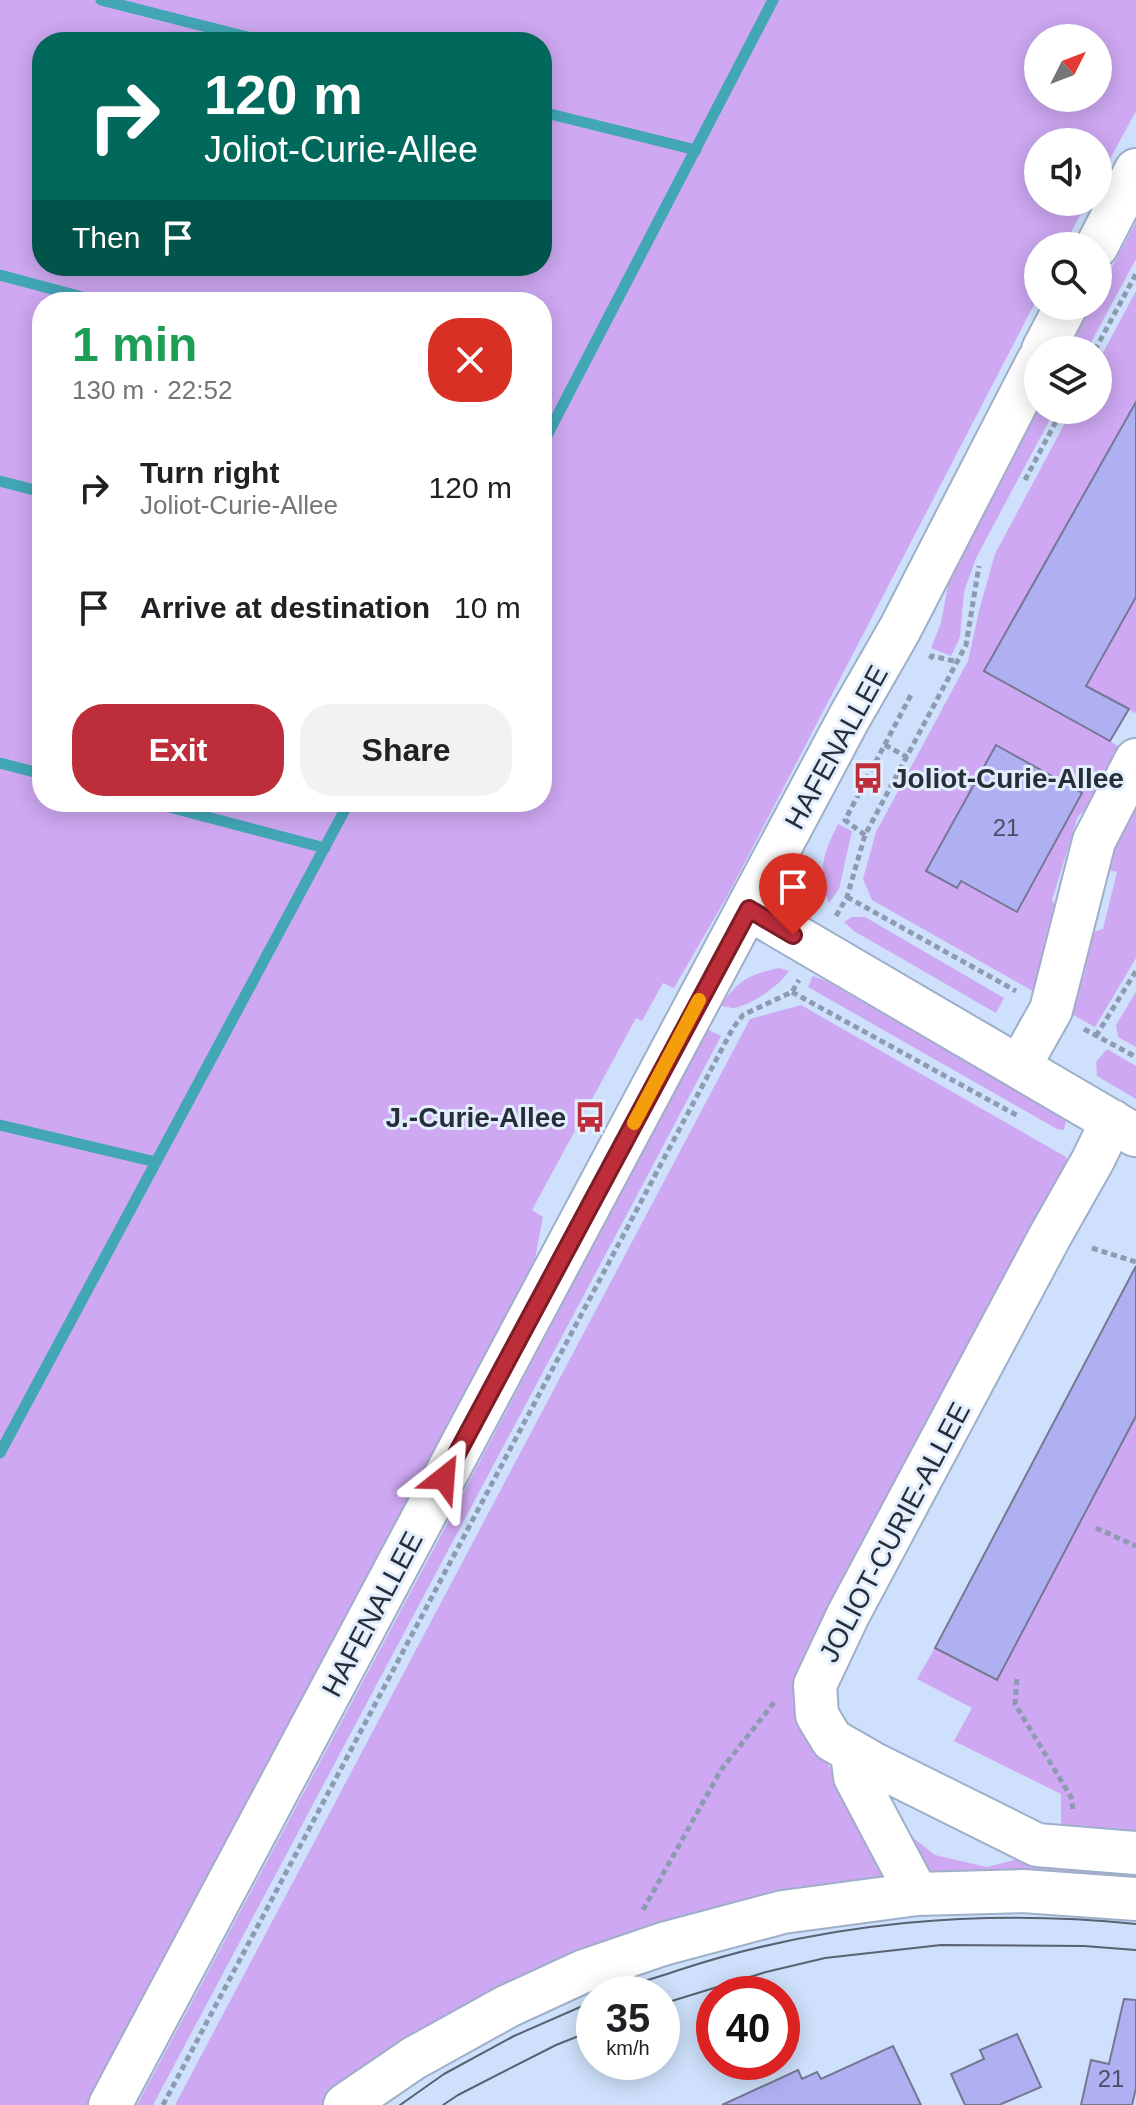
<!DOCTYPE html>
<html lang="en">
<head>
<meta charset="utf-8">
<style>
	:root { --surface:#fff; --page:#f2f2f2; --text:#202124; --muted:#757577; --accent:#bd2d3a }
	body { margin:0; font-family:Helvetica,sans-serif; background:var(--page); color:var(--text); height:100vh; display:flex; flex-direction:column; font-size:30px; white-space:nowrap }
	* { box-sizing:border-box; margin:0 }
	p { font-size:26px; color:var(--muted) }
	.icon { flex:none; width:44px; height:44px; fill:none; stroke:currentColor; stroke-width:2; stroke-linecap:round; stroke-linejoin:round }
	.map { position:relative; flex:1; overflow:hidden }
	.drawer { position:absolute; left:32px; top:292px; width:520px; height:520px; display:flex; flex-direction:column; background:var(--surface); border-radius:32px; box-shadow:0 4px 20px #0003 }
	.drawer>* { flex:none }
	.top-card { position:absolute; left:32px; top:32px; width:520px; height:244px; border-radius:32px; box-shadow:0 4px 20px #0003; background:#00695c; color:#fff; overflow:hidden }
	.needle { width:52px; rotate:48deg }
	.controls { position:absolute; left:1024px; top:24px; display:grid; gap:16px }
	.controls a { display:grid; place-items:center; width:88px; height:88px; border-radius:50%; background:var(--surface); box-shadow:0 4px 20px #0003; font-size:40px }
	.speed { position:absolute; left:576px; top:1976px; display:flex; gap:16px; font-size:40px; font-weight:700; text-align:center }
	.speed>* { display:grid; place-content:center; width:104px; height:104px; border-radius:50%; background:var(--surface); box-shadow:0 4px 20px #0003; line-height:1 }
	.speed small { font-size:20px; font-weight:400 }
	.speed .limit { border:12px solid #d22; background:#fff; color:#111 }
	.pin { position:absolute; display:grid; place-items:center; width:68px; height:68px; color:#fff; margin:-82px -34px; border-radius:50% 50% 50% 0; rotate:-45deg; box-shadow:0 0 8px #0007 }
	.pin .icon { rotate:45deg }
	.me { position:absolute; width:88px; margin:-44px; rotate:28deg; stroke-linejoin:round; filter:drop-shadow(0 0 6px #0008) }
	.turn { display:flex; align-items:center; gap:28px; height:168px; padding:0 40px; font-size:36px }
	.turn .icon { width:104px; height:104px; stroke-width:2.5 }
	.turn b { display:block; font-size:56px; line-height:68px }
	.then { display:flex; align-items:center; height:76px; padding:0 40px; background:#0003; gap:16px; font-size:30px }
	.round { display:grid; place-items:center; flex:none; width:84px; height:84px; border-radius:32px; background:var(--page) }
	.summary { display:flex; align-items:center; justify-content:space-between; height:136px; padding:0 40px }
	h1 { font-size:48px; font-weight:700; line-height:60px; color:#1e9e55 }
	.primary-button { display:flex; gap:16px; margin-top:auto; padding:16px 40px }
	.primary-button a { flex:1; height:92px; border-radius:32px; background:var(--accent); color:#fff; font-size:32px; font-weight:700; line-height:92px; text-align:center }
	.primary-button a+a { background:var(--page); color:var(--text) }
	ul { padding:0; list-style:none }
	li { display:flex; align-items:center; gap:24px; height:120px; padding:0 40px }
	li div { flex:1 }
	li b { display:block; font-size:30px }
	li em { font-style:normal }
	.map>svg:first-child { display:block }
	.green { fill:#cea8f2; fill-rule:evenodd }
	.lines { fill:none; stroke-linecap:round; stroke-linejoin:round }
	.stream { stroke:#42a6b5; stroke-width:11 }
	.building { fill:#aeb0f2; stroke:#767793; stroke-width:2 }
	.minor-casing { stroke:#9dafc9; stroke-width:46 }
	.path { stroke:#8d9bb0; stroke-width:5; stroke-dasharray:6 4; stroke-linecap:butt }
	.minor { stroke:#fff; stroke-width:42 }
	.tram { stroke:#586271; stroke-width:2 }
	.route-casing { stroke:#7b1d26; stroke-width:20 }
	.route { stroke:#bd2d3a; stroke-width:14 }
	.slow { stroke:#f59e0b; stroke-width:14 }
	.labels { text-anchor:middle; stroke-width:6; stroke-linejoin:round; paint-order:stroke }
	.number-label { font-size:24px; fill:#494e66 }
	.street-label { font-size:28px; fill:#272e38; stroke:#e2edfd }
	.poi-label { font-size:28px; font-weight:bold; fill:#272e38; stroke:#e2edfd; text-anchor:start }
</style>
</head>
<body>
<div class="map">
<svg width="1136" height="2105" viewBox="0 0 1136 2105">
	<rect width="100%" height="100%" fill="#cee0fb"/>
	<!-- green -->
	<path class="green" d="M 0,0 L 1136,0 L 1136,111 L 1098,181 L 1098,142 L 1038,142 L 1038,202 L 1087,202 L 1064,246 L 1038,246 L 1038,297 L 729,893 L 674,988 L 663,983 L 642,1021 L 636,1018 L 532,1210 L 543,1217 L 531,1279 L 93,2105 L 0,2105 ZM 1038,38 L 1098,38 L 1098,98 L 1038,98 ZM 42,42 L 542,42 L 542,266 L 42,266 ZM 42,302 L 542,302 L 542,802 L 42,802 Z
		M 1136,222 L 1136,259 L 1087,350 L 1067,350 L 1091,306 L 1098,306 L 1098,293 Z
		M 1136,291 L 1136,443 L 1118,434 L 985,670 L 1118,746 L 1089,808 L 1078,816 L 1052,900 L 1061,917 L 1038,994 L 872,900 L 863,879 L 876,832 L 968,661 L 980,607 L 995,554 L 1072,410 L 1098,410 L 1098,362 Z
		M 1038,405 L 1038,410 L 1055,410 L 976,558 L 964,592 L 960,637 L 951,656 L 931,648 L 941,623 L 948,585 L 967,538 Z
		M 1136,597 L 1136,712 L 1135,713 L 1086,686 Z
		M 1136,796 L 1136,958 L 1095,1027 L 1068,1012 L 1084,976 L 1093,932 L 1103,929 L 1117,872 L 1109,870 L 1114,846 Z
		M 838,824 L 852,831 L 839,889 L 829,903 C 816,872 824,852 838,824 Z
		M 852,917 L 865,917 L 1004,998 L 996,1013 L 854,931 L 844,922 Z
		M 779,968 L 789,971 C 779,986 752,1005 734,1008 C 731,1008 723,1006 721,1006 C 738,980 749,975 779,968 Z
		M 813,976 L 826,981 L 1066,1120 L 1064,1130 L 1057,1129 L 808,987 Z
		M 1136,992 L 1136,1047 L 1118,1037 L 1116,1025 Z
		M 801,1005 L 1066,1157 L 1068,1164 L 812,1741 L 842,1786 L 895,1875 L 700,1921 L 326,2105 L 175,2105 L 750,1019 Z
		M 707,1029 L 721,1036 L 652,1167 L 153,2105 L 137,2105 L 439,1539 Z
		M 1107,1049 L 1136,1066 L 1136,1099 L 1097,1076 L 1096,1062 Z
		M 1136,1416 L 1136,1839 L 1061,1834 L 1061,1794 L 954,1741 L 972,1708 L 917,1679 L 935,1648 L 997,1680 Z
		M 903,1830 L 935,1855 L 987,1867 L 1018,1859 L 1036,1858 L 1136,1865 L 1136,1889 L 958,1881 L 921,1870 Z"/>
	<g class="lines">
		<!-- stream -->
		<path class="stream" d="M 101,0 L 267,42
			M 542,112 L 696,150
			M 0,275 L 101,302
			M 542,445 L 773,0
			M 0,481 L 42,492
			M 0,763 L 42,774
			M 150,802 L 325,848
			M 0,1125 L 156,1162
			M 0,1453 L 349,802"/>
	</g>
	<!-- building -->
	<path class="building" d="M 1136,402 L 1136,597 L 1086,686 L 1129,709 L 1110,741 L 984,671 Z
		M 996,745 L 1082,793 L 1017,912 L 961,881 L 957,888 L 926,871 Z
		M 1136,1266 L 1136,1416 L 997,1680 L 935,1648 Z
		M 1124,1999 L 1136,2000 L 1136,2088 L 1132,2105 L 1081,2105 L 1091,2060 L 1109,2064 Z
		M 1017,2034 L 1041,2087 L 999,2105 L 965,2105 L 951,2074 L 984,2059 L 980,2050 Z
		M 893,2046 L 921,2105 L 722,2105 L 798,2070 L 802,2079 L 817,2072 L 821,2079 Z"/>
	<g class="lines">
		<defs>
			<path id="minor" d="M 1097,246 L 1136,170
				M 1043,350 L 1066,306
				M 749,909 L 1135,1135
				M 1019,1067 L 1051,1010 L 1094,841 L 1136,760
				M 1112,1121 L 1093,1160 L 1050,1236 L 848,1615 L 815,1685 L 817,1715 L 832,1740 L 872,1763 L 1037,1845 L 1136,1853
				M 852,1753 L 855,1777 L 917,1894
				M 110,2105 L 849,718 L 900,629 L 1038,361
				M 345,2105 L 414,2058 L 508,2006 L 584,1971 L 663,1944 L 783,1912 L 917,1894 L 1023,1891 L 1136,1899"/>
		</defs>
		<!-- minor casing -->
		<use href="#minor" class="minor-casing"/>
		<!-- path -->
		<path class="path" d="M 1095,350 L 1136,274
			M 1025,480 L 1062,410
			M 930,659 L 932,656 L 958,662
			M 885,745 L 907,757
			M 865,835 L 845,820 L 912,693
			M 847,897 L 1016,991
			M 836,916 L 847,897 L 865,835 L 966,645 L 979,566
			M 792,992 L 1018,1116
			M 1084,1029 L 1136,1057
			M 1096,1036 L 1136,971
			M 1092,1248 L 1136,1262
			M 1096,1528 L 1136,1546
			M 1017,1679 L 1015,1704 L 1071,1797 L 1073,1810
			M 643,1910 L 721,1770 L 776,1700
			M 163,2105 L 733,1028 L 743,1015 L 792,992 L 799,980"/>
		<!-- minor -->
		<use href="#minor" class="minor"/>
		<!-- tram -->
		<path class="tram" d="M 610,1994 C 632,1984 656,1978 679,1970 C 825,1922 983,1908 1136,1924
			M 662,2004 L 766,1972 L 825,1958 L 941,1945 L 1084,1946 L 1136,1950
			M 400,2105 L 444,2074 L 514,2036 L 594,2001
			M 443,2105 L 458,2095 L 556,2045 L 594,2030"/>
	</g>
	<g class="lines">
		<defs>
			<path id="route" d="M 444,1478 L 749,909 L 793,935"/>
		</defs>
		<!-- route casing -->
		<use href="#route" class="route-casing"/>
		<!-- route -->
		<use href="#route" class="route"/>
		<!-- slow -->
		<path class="slow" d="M 634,1123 L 699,1000"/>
	</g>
	<!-- icons -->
	<defs>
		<symbol id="bus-bare" viewBox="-9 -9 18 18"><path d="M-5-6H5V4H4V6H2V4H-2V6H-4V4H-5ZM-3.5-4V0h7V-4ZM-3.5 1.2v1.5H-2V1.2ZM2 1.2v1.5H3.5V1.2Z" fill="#bd2d3a" stroke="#e2edfd" stroke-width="2.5" paint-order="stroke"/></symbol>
	</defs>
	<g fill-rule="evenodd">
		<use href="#bus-bare" x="846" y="756" width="44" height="44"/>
		<use href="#bus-bare" x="568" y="1095" width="44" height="44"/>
	</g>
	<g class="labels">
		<!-- number labels -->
		<g class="number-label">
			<text x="1006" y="836">21</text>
			<text x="1111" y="2087">21</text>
		</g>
		<!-- street labels -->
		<g class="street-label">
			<text transform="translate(836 747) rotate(-61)" y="10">HAFENALLEE</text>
			<text transform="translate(894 1532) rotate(-62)" y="10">JOLIOT-CURIE-ALLEE</text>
			<text transform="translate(372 1614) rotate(-62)" y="10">HAFENALLEE</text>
		</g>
		<!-- poi labels -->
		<g class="poi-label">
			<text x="892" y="788">Joliot-Curie-Allee</text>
			<text x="566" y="1127" text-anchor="end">J.-Curie-Allee</text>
		</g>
	</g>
</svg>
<div class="controls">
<a><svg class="needle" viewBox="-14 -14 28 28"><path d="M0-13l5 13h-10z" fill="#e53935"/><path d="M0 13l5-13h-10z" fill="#757577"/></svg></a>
<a><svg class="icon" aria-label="sound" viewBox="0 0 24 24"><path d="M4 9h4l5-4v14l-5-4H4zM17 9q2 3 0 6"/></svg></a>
<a><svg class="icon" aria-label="search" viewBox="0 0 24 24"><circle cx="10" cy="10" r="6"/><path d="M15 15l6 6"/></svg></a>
<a><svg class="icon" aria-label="layers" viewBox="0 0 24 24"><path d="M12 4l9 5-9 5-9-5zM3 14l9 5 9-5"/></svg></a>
</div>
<div class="speed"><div>35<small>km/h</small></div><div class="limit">40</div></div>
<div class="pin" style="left:793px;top:935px;background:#d93025"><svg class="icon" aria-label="arrive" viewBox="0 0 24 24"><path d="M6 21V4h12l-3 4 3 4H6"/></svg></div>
<svg class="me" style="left:444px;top:1478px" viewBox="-20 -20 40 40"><path d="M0-17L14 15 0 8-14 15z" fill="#bd2d3a" stroke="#fff" stroke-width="4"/></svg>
<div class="top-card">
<div class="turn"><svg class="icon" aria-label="right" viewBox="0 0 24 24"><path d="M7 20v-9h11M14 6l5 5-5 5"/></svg><div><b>120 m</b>Joliot-Curie-Allee</div></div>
<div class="then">Then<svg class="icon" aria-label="arrive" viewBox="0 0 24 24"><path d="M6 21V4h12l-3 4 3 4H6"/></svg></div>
</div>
<section class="drawer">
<div class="summary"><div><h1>1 min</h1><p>130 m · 22:52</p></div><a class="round" style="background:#d93025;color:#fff"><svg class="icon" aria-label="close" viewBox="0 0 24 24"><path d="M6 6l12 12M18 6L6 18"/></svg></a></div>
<ul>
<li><svg class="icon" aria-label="right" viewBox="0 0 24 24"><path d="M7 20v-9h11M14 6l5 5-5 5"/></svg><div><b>Turn right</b><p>Joliot-Curie-Allee</p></div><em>120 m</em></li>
<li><svg class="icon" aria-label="arrive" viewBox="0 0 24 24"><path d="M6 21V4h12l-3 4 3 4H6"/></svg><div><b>Arrive at destination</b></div><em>10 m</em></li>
</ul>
<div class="primary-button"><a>Exit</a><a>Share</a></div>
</section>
</div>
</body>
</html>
